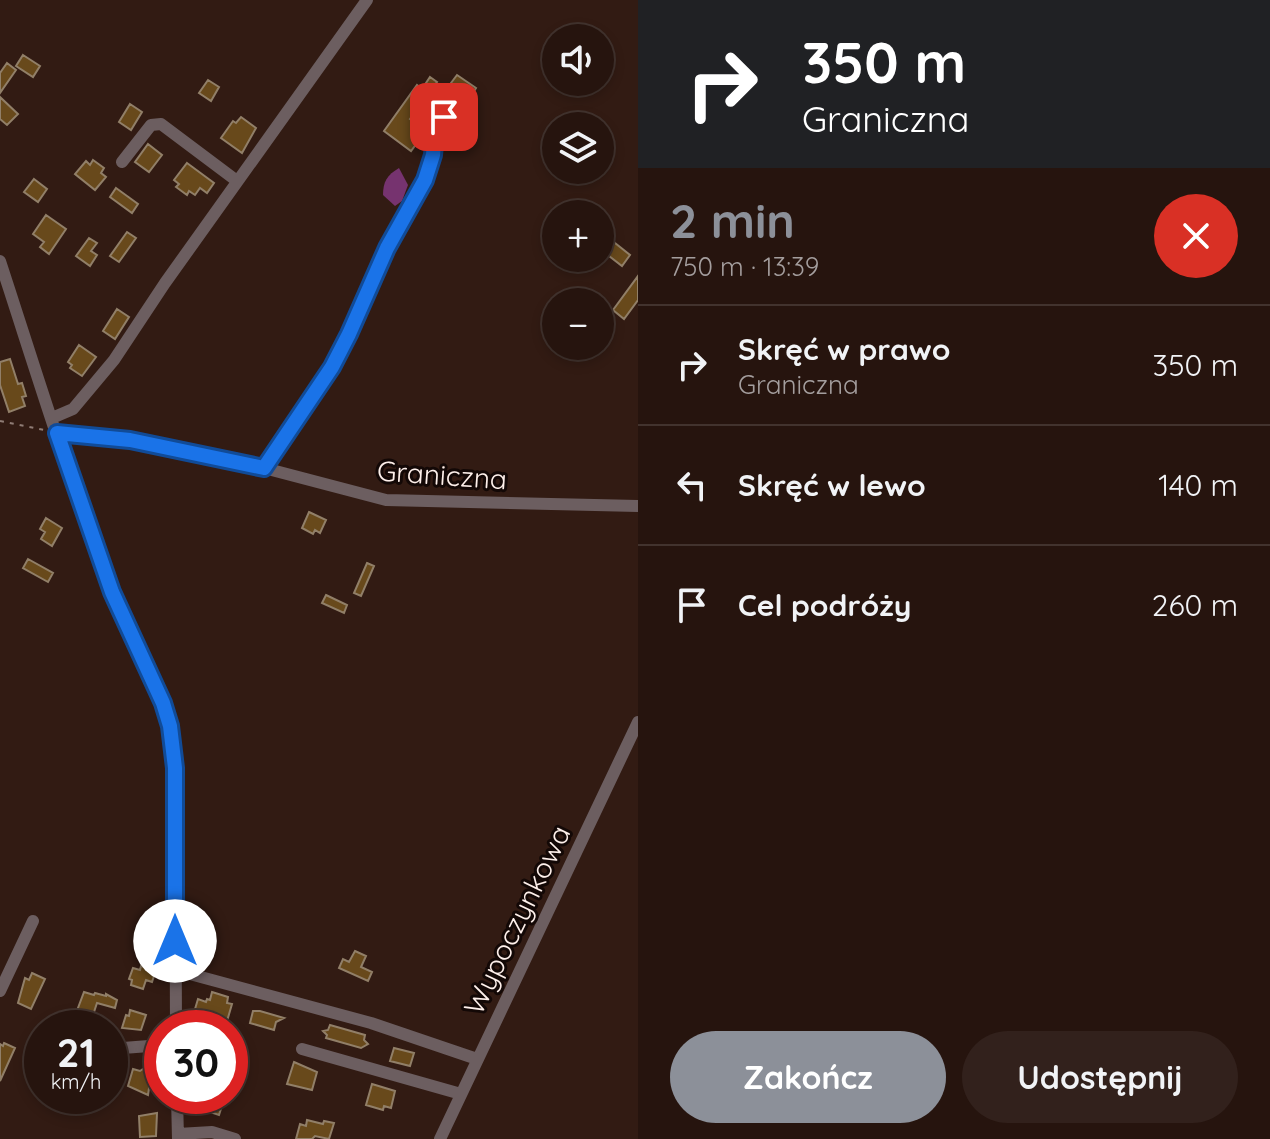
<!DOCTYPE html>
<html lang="pl">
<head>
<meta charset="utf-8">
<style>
	:root { --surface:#26140e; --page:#32211c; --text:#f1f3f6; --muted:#a49e9e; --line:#42332e; --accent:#8c9099 }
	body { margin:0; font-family:Quicksand,sans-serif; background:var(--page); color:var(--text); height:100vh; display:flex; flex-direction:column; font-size:30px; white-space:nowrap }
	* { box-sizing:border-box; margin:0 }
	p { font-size:26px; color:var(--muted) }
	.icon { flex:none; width:44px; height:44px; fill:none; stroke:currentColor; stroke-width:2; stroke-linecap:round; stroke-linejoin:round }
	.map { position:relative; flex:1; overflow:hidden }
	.details { display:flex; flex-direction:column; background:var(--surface); width:632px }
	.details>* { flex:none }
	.guide { background:#202124; color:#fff; overflow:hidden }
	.controls { position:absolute; left:542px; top:24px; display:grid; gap:16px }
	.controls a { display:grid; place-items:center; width:72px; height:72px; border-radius:50%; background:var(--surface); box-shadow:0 4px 12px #0003,0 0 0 2px var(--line); font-size:40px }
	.speed { position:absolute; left:24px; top:1010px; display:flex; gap:16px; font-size:40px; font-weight:700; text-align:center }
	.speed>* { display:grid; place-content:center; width:104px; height:104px; border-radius:50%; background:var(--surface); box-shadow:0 4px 12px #0003,0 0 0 2px var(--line); line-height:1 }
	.speed small { font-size:20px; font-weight:400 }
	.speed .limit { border:12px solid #d22; background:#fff; color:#111 }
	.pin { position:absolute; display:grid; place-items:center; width:68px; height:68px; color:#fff; margin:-34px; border-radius:16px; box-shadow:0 4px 12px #0006 }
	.me { position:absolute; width:88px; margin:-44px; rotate:0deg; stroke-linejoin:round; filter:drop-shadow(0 0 6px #0008) }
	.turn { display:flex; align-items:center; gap:28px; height:168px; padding:0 32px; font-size:36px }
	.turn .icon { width:104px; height:104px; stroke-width:2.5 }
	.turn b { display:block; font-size:56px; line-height:68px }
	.round { display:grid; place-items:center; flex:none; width:84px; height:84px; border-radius:42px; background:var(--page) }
	.summary { display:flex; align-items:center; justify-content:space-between; height:136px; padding:0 32px }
	h1 { font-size:48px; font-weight:700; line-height:60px; color:var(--accent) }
	.action { display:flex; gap:16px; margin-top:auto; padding:16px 32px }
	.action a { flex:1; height:92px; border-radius:48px; background:var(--accent); color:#fff; font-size:32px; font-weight:700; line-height:92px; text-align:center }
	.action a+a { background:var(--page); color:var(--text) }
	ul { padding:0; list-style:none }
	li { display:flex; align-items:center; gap:24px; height:120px; padding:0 32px; border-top:2px solid var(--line) }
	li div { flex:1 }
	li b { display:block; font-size:30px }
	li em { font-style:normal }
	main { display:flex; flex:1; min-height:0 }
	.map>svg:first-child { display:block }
	.water { fill:#76336f }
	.building { fill:#68491b; stroke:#917f68; stroke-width:2 }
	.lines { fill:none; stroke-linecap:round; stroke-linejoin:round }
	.path { stroke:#8f7c75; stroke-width:2; stroke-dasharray:4 6; stroke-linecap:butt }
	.minor { stroke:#6c5e60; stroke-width:12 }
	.route-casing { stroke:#114b97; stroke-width:20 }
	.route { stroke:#1a73e8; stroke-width:14 }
	.labels { text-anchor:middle; stroke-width:6; stroke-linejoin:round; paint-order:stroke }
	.street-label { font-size:28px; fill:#fef0eb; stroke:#130806 }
</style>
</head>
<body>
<main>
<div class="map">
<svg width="638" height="1139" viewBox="0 0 638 1139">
	<rect width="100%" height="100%" fill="#321b13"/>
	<!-- water -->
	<path class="water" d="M 399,168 L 408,185 L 402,201 L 395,206 L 383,195 C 383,182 387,175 399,168 Z"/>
	<!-- building -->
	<path class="building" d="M 23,55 L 40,66 L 33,77 L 16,66 Z
		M 7,63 L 16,70 L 0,93 L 0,73 Z
		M 457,75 L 476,88 L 468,101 L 448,87 Z
		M 430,77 L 437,82 L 410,119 L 426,131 L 411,151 L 384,131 L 417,85 L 422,89 Z
		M 208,80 L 219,87 L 211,101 L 199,93 Z
		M 0,97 L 18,114 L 7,125 L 0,119 Z
		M 130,104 L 142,112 L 131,130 L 119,122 Z
		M 241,117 L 256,128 L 242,153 L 221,138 L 233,121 L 236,123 Z
		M 455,121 L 464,127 L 450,146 L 443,141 L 444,137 Z
		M 148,144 L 162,155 L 149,172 L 135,162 Z
		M 93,160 L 104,168 L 101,173 L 106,177 L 95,190 L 75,174 L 86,161 L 90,165 Z
		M 187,163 L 214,183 L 207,193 L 200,188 L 195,195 L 189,191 L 187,195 L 176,187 L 179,184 L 174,180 Z
		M 34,179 L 47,189 L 38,202 L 24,192 Z
		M 116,188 L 138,204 L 132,213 L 110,197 Z
		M 46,215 L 66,229 L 49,254 L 40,247 L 44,242 L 33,234 Z
		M 127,232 L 136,238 L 119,262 L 110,256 Z
		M 605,235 L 630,255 L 622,266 L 600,249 L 600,242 Z
		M 89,238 L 97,243 L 91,251 L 97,255 L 90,266 L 76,256 Z
		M 638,276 L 638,300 L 624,319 L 613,310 Z
		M 117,309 L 129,317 L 115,339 L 103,331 Z
		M 79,345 L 96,357 L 82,376 L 70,368 L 72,365 L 68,362 Z
		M 10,359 L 18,384 L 22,383 L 26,396 L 22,397 L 25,406 L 9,412 L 0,385 L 0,362 Z
		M 309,512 L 326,520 L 320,533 L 315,530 L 313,534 L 302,528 Z
		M 46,518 L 62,528 L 52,546 L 41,539 L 45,532 L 40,529 Z
		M 28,559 L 53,573 L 48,582 L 23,568 Z
		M 367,563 L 374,566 L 361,596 L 354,593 Z
		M 326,595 L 347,605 L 344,613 L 322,603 Z
		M 355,951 L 366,956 L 361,967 L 372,972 L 368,981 L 339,968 L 343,959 L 349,962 Z
		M 141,966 L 156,970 L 152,982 L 146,980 L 143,989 L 131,985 L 132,980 L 129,979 L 133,968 L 140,970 Z
		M 32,973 L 45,979 L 31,1009 L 18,1003 L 25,978 L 29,980 Z
		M 84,992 L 94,995 L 95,993 L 106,996 L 106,994 L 117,1000 L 115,1008 L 97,1003 L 89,1027 L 78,1023 L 80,1018 L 75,1016 Z
		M 212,992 L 228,997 L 227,1003 L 232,1004 L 225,1028 L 201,1028 L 205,1012 L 195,1009 L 198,999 L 206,1002 L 207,999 L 210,1000 Z
		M 130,1010 L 146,1015 L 141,1030 L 122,1028 L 126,1015 L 129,1016 Z
		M 253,1011 L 260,1011 L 284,1018 L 276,1022 L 274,1030 L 250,1023 Z
		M 330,1025 L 365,1035 L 364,1040 L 368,1044 L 361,1048 L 326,1038 L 327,1035 L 323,1031 L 328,1030 Z
		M 4,1043 L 15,1048 L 0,1081 L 0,1044 L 3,1046 Z
		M 394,1048 L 414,1053 L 410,1066 L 390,1061 Z
		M 294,1062 L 317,1072 L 312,1090 L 287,1084 Z
		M 133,1069 L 140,1071 L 143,1069 L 151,1075 L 148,1095 L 128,1086 Z
		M 372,1084 L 395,1091 L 391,1108 L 384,1106 L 383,1110 L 366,1105 Z
		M 211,1096 L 225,1096 L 219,1115 L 204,1110 Z
		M 157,1113 L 156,1136 L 140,1137 L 139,1116 Z
		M 307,1120 L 323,1124 L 324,1121 L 334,1123 L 329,1139 L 315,1136 L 312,1139 L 296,1139 L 300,1124 L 306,1126 Z"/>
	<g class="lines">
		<!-- path -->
		<path class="path" d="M 0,421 L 44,430"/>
		<!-- minor -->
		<path class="minor" d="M 122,162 L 151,125 L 161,124 L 237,181
			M 0,261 C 36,371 70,483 112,591 C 136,651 172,702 175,768 L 176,1028
			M 52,418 L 73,409 L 114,360 L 165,283 L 367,0
			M 57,433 L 130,440 L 264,468 L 386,500 L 638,506
			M 264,468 L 332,367 L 349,334 L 387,248 L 425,180 L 433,155 L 435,133 L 444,117
			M 175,970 L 371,1023 L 477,1059
			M 0,991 L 33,921
			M 110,1049 L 162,1045
			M 302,1049 L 461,1094
			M 177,1096 L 178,1139
			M 178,1134 L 212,1132 L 235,1139
			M 440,1139 L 638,722"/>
	</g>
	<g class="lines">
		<defs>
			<path id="route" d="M 175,941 L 175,768 L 170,726 L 163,703 L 112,592 L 57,433 L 130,440 L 264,468 L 332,367 L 349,334 L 387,248 L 425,180 L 433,155 L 435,133 L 444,117"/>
		</defs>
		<!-- route casing -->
		<use href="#route" class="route-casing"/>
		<!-- route -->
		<use href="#route" class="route"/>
	</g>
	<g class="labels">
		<!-- street labels -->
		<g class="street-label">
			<text transform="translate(442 475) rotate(4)" y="10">Graniczna</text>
			<text transform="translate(517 920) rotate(-64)" y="10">Wypoczynkowa</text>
		</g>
	</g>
</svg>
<div class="controls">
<a><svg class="icon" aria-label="sound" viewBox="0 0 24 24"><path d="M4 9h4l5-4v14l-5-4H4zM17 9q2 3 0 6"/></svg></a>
<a><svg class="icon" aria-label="layers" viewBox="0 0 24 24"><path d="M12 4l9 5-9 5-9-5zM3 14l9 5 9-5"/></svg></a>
<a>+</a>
<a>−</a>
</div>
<div class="speed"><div>21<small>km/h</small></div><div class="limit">30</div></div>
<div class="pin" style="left:444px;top:117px;background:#d93025"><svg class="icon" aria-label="arrive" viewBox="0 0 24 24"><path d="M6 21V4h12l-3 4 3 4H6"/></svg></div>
<svg class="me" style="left:175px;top:941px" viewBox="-20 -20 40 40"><circle r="19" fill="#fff"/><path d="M0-13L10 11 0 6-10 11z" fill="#1a73e8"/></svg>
</div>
<section class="details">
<div class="guide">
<div class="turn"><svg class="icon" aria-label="right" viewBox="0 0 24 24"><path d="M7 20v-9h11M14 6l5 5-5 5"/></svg><div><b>350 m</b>Graniczna</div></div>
</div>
<div class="summary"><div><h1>2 min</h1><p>750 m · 13:39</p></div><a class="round" style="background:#d93025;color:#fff"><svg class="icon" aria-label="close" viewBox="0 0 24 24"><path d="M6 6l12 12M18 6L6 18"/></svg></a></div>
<ul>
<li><svg class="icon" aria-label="right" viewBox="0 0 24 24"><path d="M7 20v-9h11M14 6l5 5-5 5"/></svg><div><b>Skręć w prawo</b><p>Graniczna</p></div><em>350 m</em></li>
<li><svg class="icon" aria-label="left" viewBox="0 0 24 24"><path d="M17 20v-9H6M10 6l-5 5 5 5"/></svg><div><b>Skręć w lewo</b></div><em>140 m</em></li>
<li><svg class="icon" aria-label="arrive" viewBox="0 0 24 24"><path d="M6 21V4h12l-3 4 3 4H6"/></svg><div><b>Cel podróży</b></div><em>260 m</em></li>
</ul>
<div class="action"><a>Zakończ</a><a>Udostępnij</a></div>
</section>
</main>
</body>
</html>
